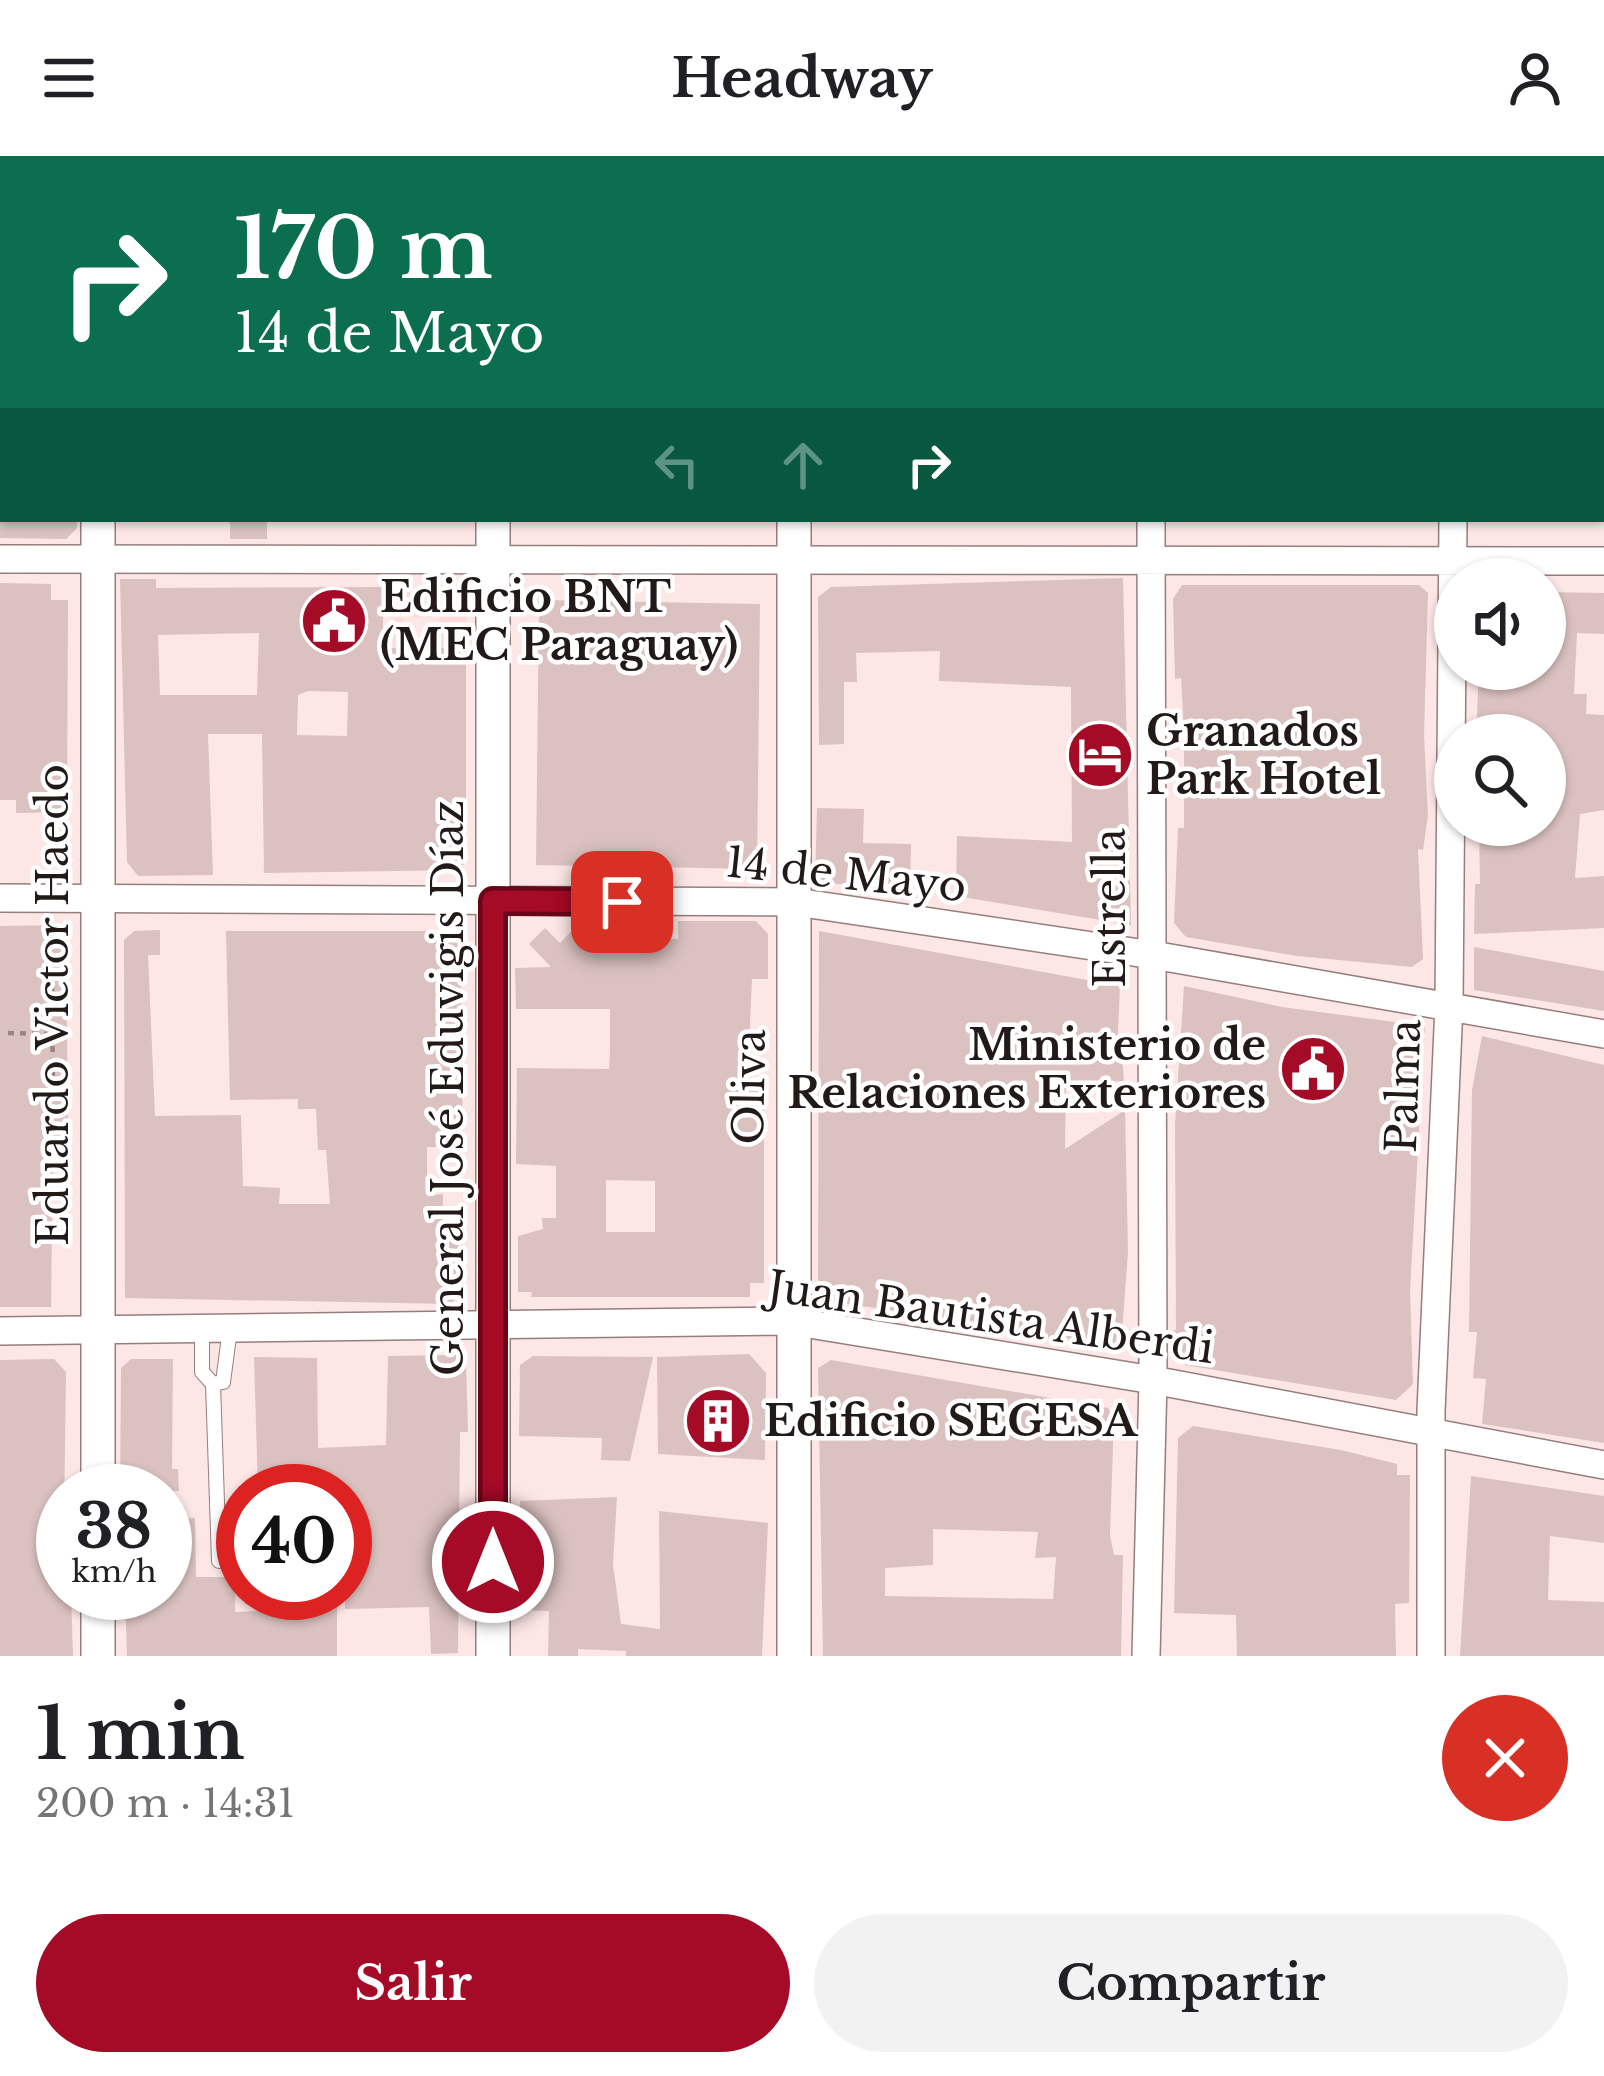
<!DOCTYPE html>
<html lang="es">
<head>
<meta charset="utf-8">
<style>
	:root { --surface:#fff; --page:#f2f2f2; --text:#202124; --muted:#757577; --accent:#a50a27 }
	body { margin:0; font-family:"Libre Baskerville",serif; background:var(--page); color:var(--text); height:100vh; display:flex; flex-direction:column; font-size:45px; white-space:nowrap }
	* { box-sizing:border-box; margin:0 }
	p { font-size:39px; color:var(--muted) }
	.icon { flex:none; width:66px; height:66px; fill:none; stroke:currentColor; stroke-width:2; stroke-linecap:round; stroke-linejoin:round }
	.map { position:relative; height:1500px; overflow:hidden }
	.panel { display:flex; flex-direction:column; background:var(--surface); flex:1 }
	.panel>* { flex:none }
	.hud { position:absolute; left:0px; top:0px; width:1605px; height:366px; box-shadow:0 3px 9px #0004; background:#0b6e4f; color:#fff; overflow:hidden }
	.controls { position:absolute; left:1434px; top:402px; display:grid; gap:24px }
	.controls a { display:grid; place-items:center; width:132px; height:132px; border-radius:50%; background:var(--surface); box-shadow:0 3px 9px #0004; font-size:60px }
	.speed { position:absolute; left:36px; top:1308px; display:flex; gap:24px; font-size:60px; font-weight:700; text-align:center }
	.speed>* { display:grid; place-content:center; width:156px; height:156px; border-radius:50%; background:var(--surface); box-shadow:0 3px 9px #0004; line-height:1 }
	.speed small { font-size:30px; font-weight:400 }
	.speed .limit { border:18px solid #d22; background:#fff; color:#111 }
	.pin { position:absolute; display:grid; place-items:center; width:102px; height:102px; color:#fff; margin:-51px; border-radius:24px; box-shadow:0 6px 18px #0006 }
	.me { position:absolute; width:132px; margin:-66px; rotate:0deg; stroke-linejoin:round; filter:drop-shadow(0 0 9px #0008) }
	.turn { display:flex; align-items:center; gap:42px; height:252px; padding:0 36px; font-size:54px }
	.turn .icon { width:156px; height:156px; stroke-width:2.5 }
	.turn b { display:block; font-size:84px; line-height:102px }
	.lanes { display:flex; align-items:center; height:114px; padding:0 36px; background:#0003; justify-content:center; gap:60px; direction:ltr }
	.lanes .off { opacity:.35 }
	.round { display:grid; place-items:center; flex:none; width:126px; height:126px; border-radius:63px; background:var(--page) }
	.overview { display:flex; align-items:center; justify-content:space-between; height:204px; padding:0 36px }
	h1 { font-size:72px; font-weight:700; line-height:90px }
	.cta { display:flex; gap:24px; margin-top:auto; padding:24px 36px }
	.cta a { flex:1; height:138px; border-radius:72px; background:var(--accent); color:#fff; font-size:48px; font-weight:700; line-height:138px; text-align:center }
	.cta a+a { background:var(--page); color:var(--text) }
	header { display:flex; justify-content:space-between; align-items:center; height:156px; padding:0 36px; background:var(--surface); font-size:54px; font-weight:700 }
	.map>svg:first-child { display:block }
	.built { fill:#ffdcda }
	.building { fill:#dbc2c0; fill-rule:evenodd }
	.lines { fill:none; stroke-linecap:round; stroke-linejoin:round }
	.service-casing { stroke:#967e7d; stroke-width:16 }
	.minor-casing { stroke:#967e7d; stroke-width:30 }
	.tertiary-casing { stroke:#967e7d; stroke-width:36 }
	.path { stroke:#968686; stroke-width:4.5; stroke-dasharray:6 6; stroke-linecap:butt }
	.service { stroke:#fff; stroke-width:14 }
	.minor { stroke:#fff; stroke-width:27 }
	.tertiary { stroke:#fff; stroke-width:33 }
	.route-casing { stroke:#6b0619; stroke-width:30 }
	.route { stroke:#a50a27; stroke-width:21 }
	.labels { text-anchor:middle; stroke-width:9; stroke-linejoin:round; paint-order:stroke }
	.poi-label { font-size:42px; font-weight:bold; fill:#221919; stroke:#fff; text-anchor:start }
	.street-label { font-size:42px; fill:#221919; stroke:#fff }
</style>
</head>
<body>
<header><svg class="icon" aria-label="menu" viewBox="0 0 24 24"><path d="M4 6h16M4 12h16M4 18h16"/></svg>Headway<svg class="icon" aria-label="person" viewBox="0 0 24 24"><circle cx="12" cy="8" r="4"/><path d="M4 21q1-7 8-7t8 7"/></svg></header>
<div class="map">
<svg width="1604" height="1500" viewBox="0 0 1604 1500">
	<rect width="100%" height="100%" fill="#fce7e6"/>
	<!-- built -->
	<path class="built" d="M 456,430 L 466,440 L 466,492 L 439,492 L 438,461 L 403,461 L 403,491 L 393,491 L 393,431 Z"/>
	<!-- building -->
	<path class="building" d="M 0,363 L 77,363 L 77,372 L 66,383 L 0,382 Z
		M 230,363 L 267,363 L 267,383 L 230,383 Z
		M 1123,422 L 1131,769 L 956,740 L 957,680 L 1072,686 L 1071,531 L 939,525 L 940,495 L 856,497 L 857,526 L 844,526 L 844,588 L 819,589 L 818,441 L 831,431 Z
		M 120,423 L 156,423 L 156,432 L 383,431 L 383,492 L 466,492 L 466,705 L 459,714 L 264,717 L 262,578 L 208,578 L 213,719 L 138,720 L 127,706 ZM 259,477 L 257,539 L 160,539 L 158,479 ZM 308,535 L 348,536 L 347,580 L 297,579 L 298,539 Z
		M 0,427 L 51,428 L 51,444 L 68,444 L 67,656 L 16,657 L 16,644 L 0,644 Z
		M 1182,429 L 1419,429 L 1428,437 L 1424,579 L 1428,660 L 1423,694 L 1418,693 L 1423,803 L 1412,811 L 1297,800 L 1186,781 L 1174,767 L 1178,672 L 1184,672 L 1184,575 L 1181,522 L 1175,523 L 1173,443 Z
		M 1545,436 L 1604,437 L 1604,478 L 1577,477 L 1574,538 L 1587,538 L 1586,558 L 1604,559 L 1604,654 L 1580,658 L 1575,722 L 1604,720 L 1604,772 L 1474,778 L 1475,728 L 1480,728 L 1479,669 L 1545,669 L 1545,579 L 1476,579 L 1479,513 L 1545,513 Z
		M 539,444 L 760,448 L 757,713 L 536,709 Z
		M 817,652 L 864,653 L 863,687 L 911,688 L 910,731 L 815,727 Z
		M 678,765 L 756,765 L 768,778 L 768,823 L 752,823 L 750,867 L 751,932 L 764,933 L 764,1127 L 750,1127 L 750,1141 L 531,1141 L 532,1136 L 518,1136 L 518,1080 L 543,1073 L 542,1062 L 556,1062 L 556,1010 L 516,1008 L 517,912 L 609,913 L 610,896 L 610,853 L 516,853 L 515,812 L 551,811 L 529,788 L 545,772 L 560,787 L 576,770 L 592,786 L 603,774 L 619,790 L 638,771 L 650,783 L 678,783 ZM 606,1024 L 655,1025 L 655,1076 L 606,1076 Z
		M 66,769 L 68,985 L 53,985 L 51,1151 L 0,1151 L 0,770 Z
		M 160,774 L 160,799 L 148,799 L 155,960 L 241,959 L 243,1030 L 280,1032 L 279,1048 L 330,1048 L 326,994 L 318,994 L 316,953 L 298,953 L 298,943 L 230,944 L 226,775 L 460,775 L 463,991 L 427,991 L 427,1039 L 443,1038 L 443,1077 L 462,1077 L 462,1135 L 451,1148 L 125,1142 L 124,784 L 134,775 Z
		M 819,775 L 1120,830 L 1117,900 L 1122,901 L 1124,925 L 1066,928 L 1065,993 L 1125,954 L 1128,1096 L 1121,1190 L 1109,1195 L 932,1160 L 827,1145 L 818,1134 Z
		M 1474,791 L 1604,815 L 1604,855 L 1474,834 Z
		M 1184,830 L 1282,851 L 1425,870 L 1410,1135 L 1413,1228 L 1396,1244 L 1185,1209 L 1171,1174 L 1176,1174 L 1175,968 Z
		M 1482,880 L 1604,909 L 1604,1287 L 1482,1268 L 1486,1223 L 1473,1222 L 1477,1176 L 1469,1176 L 1472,934 Z
		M 749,1198 L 766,1217 L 765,1304 L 658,1298 L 657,1201 Z
		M 458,1199 L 466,1205 L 468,1276 L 460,1276 L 458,1497 L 431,1498 L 429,1451 L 345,1453 L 345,1335 L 258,1335 L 254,1201 L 317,1202 L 318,1292 L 386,1289 L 388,1200 Z
		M 533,1200 L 653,1201 L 630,1305 L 601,1304 L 602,1282 L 519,1280 L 520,1209 Z
		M 54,1203 L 66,1216 L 63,1437 L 71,1437 L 73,1500 L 0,1500 L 0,1204 Z
		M 131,1203 L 173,1203 L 172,1313 L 178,1313 L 179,1335 L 120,1335 L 121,1212 Z
		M 831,1204 L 1108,1252 L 1114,1261 L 1110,1379 L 1114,1399 L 1123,1399 L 1121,1500 L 823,1500 L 818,1212 ZM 933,1373 L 1038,1376 L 1035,1402 L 1056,1401 L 1053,1443 L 885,1440 L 885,1412 L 933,1409 Z
		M 1193,1270 L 1341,1294 L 1397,1308 L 1397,1319 L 1410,1319 L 1409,1447 L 1395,1448 L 1396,1500 L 1237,1500 L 1236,1459 L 1174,1457 L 1178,1282 Z
		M 1471,1320 L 1604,1340 L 1604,1387 L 1550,1380 L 1548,1444 L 1604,1446 L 1604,1500 L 1460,1500 Z
		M 617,1341 L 613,1408 L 621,1468 L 660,1473 L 659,1355 L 768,1367 L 762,1500 L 626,1500 L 626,1495 L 578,1493 L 578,1500 L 548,1500 L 549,1455 L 520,1454 L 520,1345 Z
		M 195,1362 L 196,1421 L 236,1421 L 235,1456 L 282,1454 L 281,1437 L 337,1437 L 337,1500 L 127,1500 L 125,1437 L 165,1437 L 165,1363 Z"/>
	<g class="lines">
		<defs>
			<path id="service" d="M 202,1174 L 202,1216 L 213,1228 L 223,1226 L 230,1173
				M 213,1228 L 219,1405"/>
			<path id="minor" d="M 1149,0 L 1149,3
				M 1456,3 L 1457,0
				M 0,403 L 1604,405
				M 0,742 L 796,746 L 1153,799 L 1604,878
				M 0,1175 L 791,1165 L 1153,1224 L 1604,1309
				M 1146,1500 L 1153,1224 L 1151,363
				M 1431,1500 L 1431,1255 L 1449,849 L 1453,363"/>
			<path id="tertiary" d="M 98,0 L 98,3
				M 492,0 L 492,3
				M 795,3 L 795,0
				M 98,363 L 98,1335
				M 493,363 L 493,1500
				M 794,363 L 794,1500
				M 98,1500 L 98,1437"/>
		</defs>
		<!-- service casing -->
		<use href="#service" class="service-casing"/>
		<!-- minor casing -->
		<use href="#minor" class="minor-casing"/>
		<!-- tertiary casing -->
		<use href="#tertiary" class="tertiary-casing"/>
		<!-- path -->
		<path class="path" d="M 66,820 L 52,820 L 53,953 L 68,953
			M 8,877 L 52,878"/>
		<!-- service -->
		<use href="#service" class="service"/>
		<!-- minor -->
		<use href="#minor" class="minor"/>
		<!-- tertiary -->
		<use href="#tertiary" class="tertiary"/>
	</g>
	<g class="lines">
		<defs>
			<path id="route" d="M 493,1406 L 493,745 L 622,746"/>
		</defs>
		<!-- route casing -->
		<use href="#route" class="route-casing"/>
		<!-- route -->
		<use href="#route" class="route"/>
	</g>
	<!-- icons -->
	<defs>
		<symbol id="civic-disc" viewBox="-11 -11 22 22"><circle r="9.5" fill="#a50a27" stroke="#fff"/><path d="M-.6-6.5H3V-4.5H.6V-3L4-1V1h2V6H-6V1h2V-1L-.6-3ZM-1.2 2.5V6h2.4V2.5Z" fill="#fff"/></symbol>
		<symbol id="hotel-disc" viewBox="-11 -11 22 22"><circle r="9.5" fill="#a50a27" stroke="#fff"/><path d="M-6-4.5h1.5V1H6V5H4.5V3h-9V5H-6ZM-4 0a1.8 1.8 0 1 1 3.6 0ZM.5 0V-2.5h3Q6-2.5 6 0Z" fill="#fff"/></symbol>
		<symbol id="building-disc" viewBox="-11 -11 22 22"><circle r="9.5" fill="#a50a27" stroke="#fff"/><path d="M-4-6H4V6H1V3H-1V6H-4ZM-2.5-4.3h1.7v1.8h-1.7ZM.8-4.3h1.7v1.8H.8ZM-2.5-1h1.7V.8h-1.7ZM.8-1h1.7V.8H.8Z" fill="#fff"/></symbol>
	</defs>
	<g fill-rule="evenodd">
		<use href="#civic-disc" x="296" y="427" width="76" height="76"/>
		<use href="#hotel-disc" x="1062" y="561" width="76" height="76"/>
		<use href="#civic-disc" x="1275" y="875" width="76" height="76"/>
		<use href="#building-disc" x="680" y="1227" width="76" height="76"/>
	</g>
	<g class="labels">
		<!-- poi labels -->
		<g class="poi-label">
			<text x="380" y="456">Edificio BNT<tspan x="380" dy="48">(MEC Paraguay)</tspan></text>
			<text x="1146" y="590">Granados<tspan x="1146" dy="48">Park Hotel</tspan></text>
			<text x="1266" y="904" text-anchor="end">Ministerio de<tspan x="1266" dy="48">Relaciones Exteriores</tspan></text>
			<text x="764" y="1280">Edificio SEGESA</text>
		</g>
		<!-- street labels -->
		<g class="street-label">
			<text transform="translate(846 718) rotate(6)" y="15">14 de Mayo</text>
			<text transform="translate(1110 752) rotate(-90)" y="15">Estrella</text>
			<text transform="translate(53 849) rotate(-90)" y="15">Eduardo Victor Haedo</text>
			<text transform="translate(1403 930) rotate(-88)" y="15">Palma</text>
			<text transform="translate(749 931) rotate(-89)" y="15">Oliva</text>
			<text transform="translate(448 932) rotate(-90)" y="15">General José Eduvigis Díaz</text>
			<text transform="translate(991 1161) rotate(8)" y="15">Juan Bautista Alberdi</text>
		</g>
	</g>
</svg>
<div class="controls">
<a><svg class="icon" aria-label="sound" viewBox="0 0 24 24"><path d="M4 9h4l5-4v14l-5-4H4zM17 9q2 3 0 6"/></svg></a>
<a><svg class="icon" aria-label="search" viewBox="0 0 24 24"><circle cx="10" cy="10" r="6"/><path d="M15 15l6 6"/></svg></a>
</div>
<div class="speed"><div>38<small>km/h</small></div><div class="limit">40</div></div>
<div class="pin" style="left:622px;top:746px;background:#d93025"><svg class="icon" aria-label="arrive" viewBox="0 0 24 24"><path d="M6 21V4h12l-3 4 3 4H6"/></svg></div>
<svg class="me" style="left:493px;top:1406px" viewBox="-20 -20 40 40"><circle r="17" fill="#a50a27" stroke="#fff" stroke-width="3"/><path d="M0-11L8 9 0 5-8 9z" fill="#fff"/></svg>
<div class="hud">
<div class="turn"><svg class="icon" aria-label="right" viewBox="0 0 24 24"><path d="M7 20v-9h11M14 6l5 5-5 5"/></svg><div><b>170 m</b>14 de Mayo</div></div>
<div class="lanes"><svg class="icon off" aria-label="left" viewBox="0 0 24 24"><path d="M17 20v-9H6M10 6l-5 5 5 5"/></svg><svg class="icon off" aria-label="ahead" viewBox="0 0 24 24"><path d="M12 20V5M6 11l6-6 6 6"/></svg><svg class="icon" aria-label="right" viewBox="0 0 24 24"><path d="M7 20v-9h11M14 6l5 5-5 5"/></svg></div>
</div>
</div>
<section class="panel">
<div class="overview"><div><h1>1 min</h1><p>200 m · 14:31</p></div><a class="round" style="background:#d93025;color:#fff"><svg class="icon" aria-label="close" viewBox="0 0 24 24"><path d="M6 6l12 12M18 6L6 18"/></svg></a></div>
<div class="cta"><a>Salir</a><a>Compartir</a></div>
</section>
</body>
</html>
